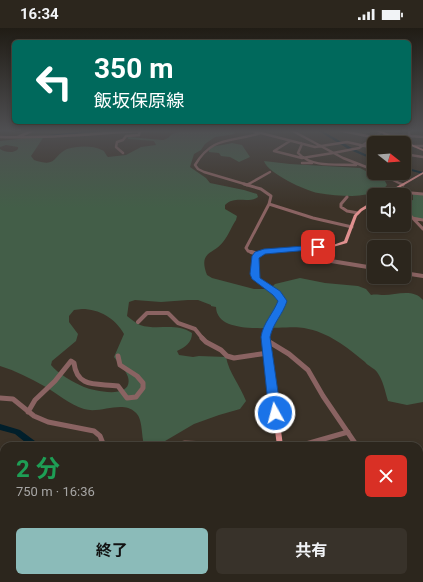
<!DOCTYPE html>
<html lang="ja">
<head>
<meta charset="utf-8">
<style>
	:root { --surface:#2c261d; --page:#38322a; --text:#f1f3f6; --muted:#a6a5a4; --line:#48433b; --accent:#8bbbb9 }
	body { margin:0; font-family:Roboto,"Noto Sans JP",sans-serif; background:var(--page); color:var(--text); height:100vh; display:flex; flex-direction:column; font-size:15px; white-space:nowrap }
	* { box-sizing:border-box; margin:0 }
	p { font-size:13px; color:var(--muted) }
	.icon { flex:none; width:22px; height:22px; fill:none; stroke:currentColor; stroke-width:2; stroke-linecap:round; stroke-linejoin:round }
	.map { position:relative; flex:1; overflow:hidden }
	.drawer { position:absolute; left:0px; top:414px; width:423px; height:140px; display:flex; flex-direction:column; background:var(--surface); border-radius:12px 12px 0 0; box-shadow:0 2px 6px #0003,0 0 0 1px var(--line) }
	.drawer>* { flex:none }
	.banner { position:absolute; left:12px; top:12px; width:399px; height:84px; border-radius:6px; box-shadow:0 2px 6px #0003,0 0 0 1px var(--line); background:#00695c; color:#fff; overflow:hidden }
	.needle { width:26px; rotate:107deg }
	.fabs { position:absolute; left:367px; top:108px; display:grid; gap:8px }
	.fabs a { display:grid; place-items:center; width:44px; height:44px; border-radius:6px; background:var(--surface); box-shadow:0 2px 6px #0003,0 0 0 1px var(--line); font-size:20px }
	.pin { position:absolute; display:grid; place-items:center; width:34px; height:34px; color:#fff; margin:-17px; border-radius:8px; box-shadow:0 2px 6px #0006 }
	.me { position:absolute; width:44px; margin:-22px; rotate:353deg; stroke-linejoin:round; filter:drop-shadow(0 0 3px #0008) }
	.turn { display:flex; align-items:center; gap:14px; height:84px; padding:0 16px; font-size:18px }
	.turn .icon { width:52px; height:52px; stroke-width:2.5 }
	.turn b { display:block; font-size:28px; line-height:34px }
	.round { display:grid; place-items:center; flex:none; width:42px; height:42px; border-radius:6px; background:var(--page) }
	.overview { display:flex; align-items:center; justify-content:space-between; height:68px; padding:0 16px }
	h1 { font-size:24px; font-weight:700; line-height:30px; color:#1e9e55 }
	.action { display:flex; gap:8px; margin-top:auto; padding:8px 16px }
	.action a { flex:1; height:46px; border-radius:6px; background:var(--accent); color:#111; font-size:16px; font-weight:700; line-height:46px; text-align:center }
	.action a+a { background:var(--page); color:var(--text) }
	.status { display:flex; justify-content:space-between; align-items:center; height:28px; padding:0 20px; background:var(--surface); direction:ltr }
	.status svg { height:11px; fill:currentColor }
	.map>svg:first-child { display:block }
	.green { fill:#435e48; fill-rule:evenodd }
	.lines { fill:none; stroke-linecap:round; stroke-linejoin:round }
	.river { fill:#011f2b; fill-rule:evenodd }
	.minor-far4 { stroke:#8a6362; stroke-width:2.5 }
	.minor-far3 { stroke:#8a6362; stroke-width:3 }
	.minor-far2 { stroke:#8a6362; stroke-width:4 }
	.minor-far1 { stroke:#8a6362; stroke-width:5 }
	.minor { stroke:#8a6362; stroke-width:6 }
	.major { fill:#df908f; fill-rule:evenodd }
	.route { fill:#1a73e8; stroke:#114b97 }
</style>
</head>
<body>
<div class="status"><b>16:34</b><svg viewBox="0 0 49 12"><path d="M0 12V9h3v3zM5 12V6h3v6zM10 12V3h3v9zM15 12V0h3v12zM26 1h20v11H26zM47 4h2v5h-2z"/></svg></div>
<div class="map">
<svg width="423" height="554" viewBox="0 0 423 554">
	<rect width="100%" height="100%" fill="#3b3227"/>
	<!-- green -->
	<path class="green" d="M 186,102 L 233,103 L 235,106 L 215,109 L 205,116 L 201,122 L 194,126 L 190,139 L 206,150 L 210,155 L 244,162 L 257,166 L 258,169 C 248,176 235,167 225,177 L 225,181 L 237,188 L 236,192 C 231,199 229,207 223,214 C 213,227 198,223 207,247 L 212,250 L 254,261 L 270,261 L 275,256 L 300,250 L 325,255 L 358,258 L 366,261 L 371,267 C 376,266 379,267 384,267 C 396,267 413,260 423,272 L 423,374 L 407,377 L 388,373 C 385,363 383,352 377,344 C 374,340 368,338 365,334 C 347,319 328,304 304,300 C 285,296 217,311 216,279 L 211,278 L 211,277 L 198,272 L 188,272 L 161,274 L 135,272 L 129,274 L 127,288 C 131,291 136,295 140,297 C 158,303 175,294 192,305 C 192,315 185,319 177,323 L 179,327 L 193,329 L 199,328 L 226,329 C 229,345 240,357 246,373 L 240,381 L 219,387 L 194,396 L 160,416 L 149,418 L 144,416 C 141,406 143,390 135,384 C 122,372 100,386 84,381 C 69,376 58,366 44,358 C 30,350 16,343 0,338 L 0,121 C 5,124 13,126 18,121 L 18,119 L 6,117 L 0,119 L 0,113 L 35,109 L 43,110 L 31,128 L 34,132 C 58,140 52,128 67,121 C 76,118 93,117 102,122 C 105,123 105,126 108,129 L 126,127 L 141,119 L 156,117 L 154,113 L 128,111 L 128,109 L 163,112 L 168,110 L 172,106 ZM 82,281 C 99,281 115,290 124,306 L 114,329 C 118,335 126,342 128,349 C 134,372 94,363 84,359 C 73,354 58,346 51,337 L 52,333 L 76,313 L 78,306 L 69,294 L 69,288 L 74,282 Z
		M 232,115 L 242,117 L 250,129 L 239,134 L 230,129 L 221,128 L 219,125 L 209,124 L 209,120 C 217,117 224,117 232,115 Z
		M 264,133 L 290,136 L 360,140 L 385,153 L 387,157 L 380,165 C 370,165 362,168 352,168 C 341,168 329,167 318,165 C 306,163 267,145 264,133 Z
		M 413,165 L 423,167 L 423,193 L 413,191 L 407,180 L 407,173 L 413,172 Z
		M 0,421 L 4,422 L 4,550 L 263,550 L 265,554 L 0,554 Z"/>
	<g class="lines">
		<!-- river -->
		<path class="river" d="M 95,102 L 110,102 L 48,109 L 46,108 L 48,107 Z
			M 317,102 L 321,102 L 352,120 L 374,130 L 374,132 L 350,122 Z
			M 404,139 L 423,144 L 423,146 L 404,141 Z
			M 0,396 L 20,402 L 39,416 L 40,418 L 30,418 L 15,406 L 0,402 Z
			M 331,550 L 344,550 L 347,554 L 334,554 Z"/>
		<!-- minor-far4 -->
		<path class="minor-far4" d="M 249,102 L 315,119 L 347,114 L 374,120
			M 291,102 L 343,130 L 374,142
			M 338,102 L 401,115
			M 409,102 L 411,117
			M 384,106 L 423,109
			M 0,109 C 53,111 106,104 159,102
			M 18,109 L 34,102
			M 290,113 L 274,123 L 302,130 L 333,125 L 359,120 L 380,105
			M 301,115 L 302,116 L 298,125 C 312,140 337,136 356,137
			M 414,118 L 423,118
			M 404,122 L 410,117
			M 123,125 L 116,119 L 117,114 L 123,112 L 126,108 L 139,107 L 140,103
			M 404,126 L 423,129
			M 404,134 L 409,135
			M 302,135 L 312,135
			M 379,145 L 403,157
			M 247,157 L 270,144
			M 248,157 L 204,144 L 198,141 L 195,137 C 213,107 231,115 260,105"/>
		<!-- minor-far3 -->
		<path class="minor-far3" d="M 244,156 L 261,161 L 271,168 L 269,176 L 246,220 L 248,223 L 255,225
			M 401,156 L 403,157
			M 247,157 L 249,156
			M 400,164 L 423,166
			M 347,169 L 341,176 L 341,179 L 347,183 L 358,185
			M 404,170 L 407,184 L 423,201
			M 269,176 L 313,190 L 352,199
			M 412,190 L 423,192
			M 318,219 L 322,225"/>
		<!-- minor-far2 -->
		<path class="minor-far2" d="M 251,224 L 258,226
			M 321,224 L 331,233 L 374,240
			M 404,245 L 423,248
			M 138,294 L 147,285 L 168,285 L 178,295 L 195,301 L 203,311"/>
		<!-- minor-far1 -->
		<path class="minor-far1" d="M 202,310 L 206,314 L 221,322 L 227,328 L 234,330 L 268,325
			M 266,312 L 289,326 L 308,342 L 323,368 L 357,418
			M 0,370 L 13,371 L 34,388 L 48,394 L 94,403 L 100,408 L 104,418
			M 28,384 L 35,372 L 55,353 L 71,333 L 74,335 C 77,361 98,355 118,358 L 127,370 L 136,369 L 143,360 L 143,355 L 137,348 L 120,337 L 118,328
			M 170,418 L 185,415 L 252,418
			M 299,418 L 348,404"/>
		<!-- minor -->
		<path class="minor" d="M 250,418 L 252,418
			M 419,455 L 423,456
			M 419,495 L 423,500
			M 419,546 L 423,550"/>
		<!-- major -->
		<path class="major" d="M 379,102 L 423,121 L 423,123 L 374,102 Z
			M 423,144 L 423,146 L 387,167 L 382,167 Z
			M 373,173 L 374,173 L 374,176 L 362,183 L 357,188 L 347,215 L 333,219 L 265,225 L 257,229 C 257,232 256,235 256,238 C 255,254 268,255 278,264 C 282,267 283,270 285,274 L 270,300 L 269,309 L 283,418 L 277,418 L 263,309 L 264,300 L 281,274 C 280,273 278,269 277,268 C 269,257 253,259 251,241 C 251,237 252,232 253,228 L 264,223 L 333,217 L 344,213 L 354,187 L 360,181 Z
			M 330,550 L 339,550 L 340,554 L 331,554 Z"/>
	</g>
	<!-- sky -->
	<linearGradient id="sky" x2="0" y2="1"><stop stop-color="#201c15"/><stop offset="0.57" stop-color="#4f4f52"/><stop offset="1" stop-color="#4f4f52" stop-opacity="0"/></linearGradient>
	<rect width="423" height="180" fill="url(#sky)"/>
	<!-- route -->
	<path class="route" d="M 318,217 L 322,219 L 321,221 L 265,226 L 259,230 L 260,250 L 280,263 L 287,273 C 283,286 273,295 270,309 L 281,385 L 279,388 L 275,389 L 271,388 L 269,385 L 261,309 C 263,295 273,286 278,273 L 273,267 L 252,251 L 250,246 L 252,228 L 255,224 L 264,221 Z"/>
</svg>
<div class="fabs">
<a><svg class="needle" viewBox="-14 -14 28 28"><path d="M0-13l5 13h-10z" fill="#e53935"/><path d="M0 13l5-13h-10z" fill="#a6a5a4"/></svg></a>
<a><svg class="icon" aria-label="sound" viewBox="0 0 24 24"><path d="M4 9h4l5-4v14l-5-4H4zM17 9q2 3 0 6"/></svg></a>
<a><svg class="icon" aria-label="search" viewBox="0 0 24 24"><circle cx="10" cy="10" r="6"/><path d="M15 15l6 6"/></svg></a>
</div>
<div class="pin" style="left:318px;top:219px;background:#d93025"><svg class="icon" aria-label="arrive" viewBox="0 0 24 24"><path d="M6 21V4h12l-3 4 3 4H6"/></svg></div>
<svg class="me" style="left:275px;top:385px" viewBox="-20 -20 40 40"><circle r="17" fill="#1a73e8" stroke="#fff" stroke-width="3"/><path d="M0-11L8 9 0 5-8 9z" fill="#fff"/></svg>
<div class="banner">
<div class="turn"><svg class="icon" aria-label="left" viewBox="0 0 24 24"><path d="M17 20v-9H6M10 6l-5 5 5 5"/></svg><div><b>350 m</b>飯坂保原線</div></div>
</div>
<section class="drawer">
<div class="overview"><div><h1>2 分</h1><p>750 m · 16:36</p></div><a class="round" style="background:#d93025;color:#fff"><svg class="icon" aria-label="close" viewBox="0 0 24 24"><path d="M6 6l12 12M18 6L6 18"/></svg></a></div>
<div class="action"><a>終了</a><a>共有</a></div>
</section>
</div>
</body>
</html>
